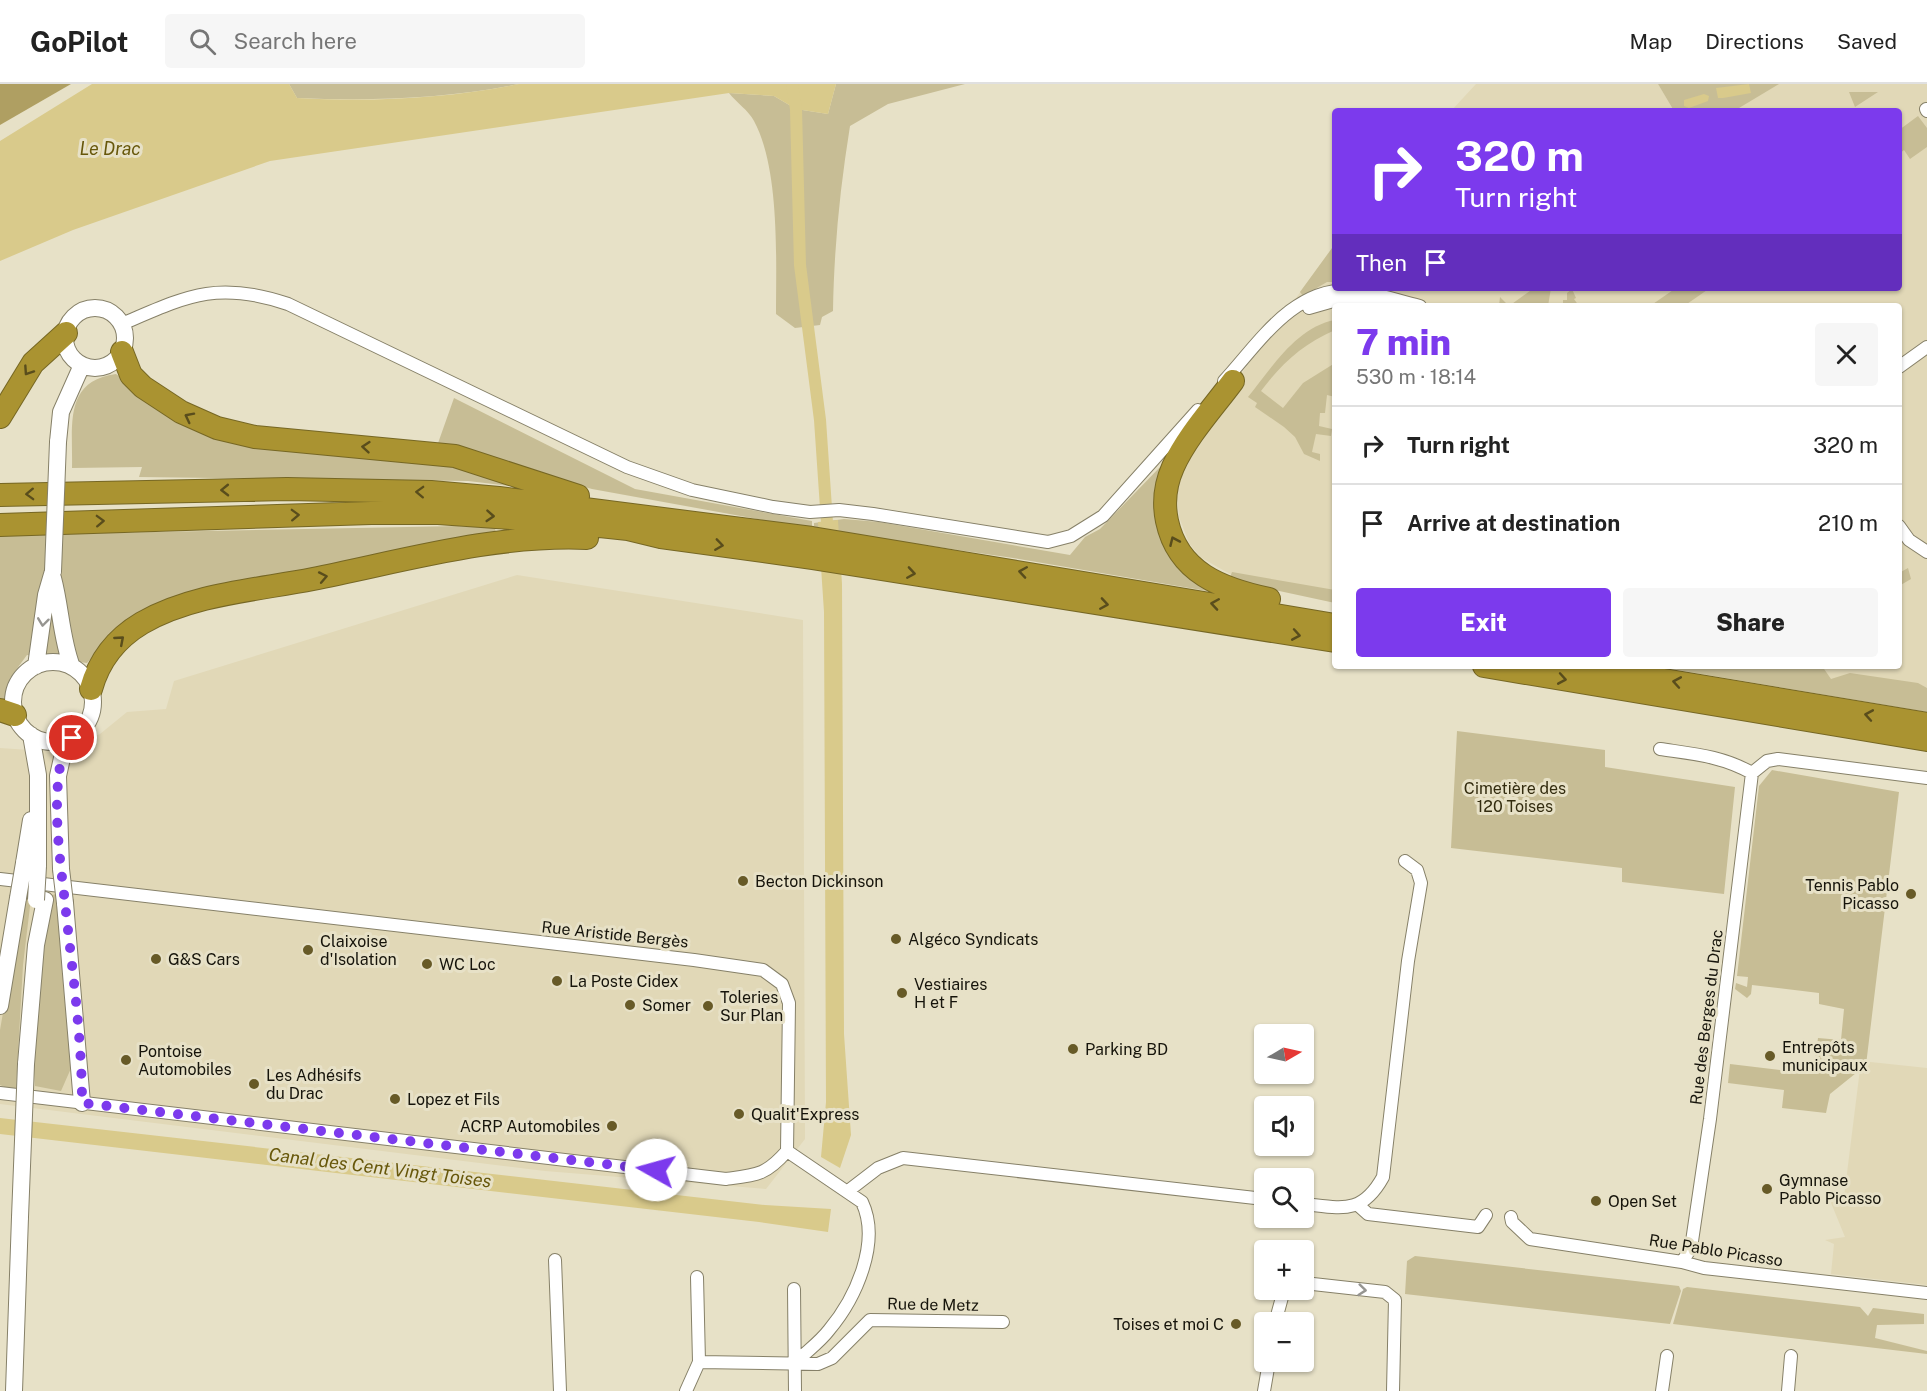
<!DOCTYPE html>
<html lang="en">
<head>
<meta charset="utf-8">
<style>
	:root { --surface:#fff; --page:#f6f6f6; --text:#222; --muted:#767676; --line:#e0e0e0; --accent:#7c3aed }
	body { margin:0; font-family:"Public Sans",sans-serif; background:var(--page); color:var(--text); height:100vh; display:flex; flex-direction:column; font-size:22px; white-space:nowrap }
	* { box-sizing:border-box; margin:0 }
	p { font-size:20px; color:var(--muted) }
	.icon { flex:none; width:33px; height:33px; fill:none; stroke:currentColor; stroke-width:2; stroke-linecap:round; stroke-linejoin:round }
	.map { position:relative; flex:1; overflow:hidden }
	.side { position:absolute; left:1332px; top:219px; width:570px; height:366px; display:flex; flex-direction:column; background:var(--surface); border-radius:6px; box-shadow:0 2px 4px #0004 }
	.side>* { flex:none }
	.banner { position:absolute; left:1332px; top:24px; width:570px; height:183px; border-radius:6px; box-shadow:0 2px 4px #0004; background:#7c3aed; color:#fff; overflow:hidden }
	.needle { width:39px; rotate:81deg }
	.buttons { position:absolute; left:1254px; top:940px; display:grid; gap:12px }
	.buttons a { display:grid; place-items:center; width:60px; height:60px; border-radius:6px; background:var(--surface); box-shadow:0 2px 4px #0004; font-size:30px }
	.pin { position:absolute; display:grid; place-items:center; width:51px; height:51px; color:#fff; margin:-26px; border:3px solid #fff; border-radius:50%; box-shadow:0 2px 6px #0007 }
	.me { position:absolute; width:66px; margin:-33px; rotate:277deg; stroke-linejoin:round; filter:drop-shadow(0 0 4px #0008) }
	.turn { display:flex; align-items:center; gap:21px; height:126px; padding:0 24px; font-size:27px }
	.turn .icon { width:78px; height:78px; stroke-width:2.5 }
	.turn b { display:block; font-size:42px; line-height:51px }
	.then { display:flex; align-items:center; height:57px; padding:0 24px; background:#0003; gap:12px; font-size:22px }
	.round { display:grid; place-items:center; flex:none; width:63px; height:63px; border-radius:6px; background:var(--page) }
	.head { display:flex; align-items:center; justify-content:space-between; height:102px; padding:0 24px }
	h1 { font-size:36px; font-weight:800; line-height:45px; color:var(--accent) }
	.cta { display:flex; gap:12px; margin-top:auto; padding:12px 24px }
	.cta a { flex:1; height:69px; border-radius:6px; background:var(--accent); color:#fff; font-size:24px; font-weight:800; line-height:69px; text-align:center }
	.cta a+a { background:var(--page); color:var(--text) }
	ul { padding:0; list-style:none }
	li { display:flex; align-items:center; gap:18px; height:78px; padding:0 24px; border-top:2px solid var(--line) }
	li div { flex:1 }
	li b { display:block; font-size:22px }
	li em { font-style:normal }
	header { display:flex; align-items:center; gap:36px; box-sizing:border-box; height:84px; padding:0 30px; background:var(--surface); border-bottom:2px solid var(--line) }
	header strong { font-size:28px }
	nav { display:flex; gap:33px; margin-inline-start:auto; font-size:21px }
	.search { width:420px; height:54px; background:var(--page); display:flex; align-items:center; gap:15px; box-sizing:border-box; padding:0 21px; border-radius:6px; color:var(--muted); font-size:22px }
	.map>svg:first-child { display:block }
	.built { fill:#e1d8b7 }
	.green { fill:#c7bd95 }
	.forest { fill:#af9f62 }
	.water { fill:#d9ca8b }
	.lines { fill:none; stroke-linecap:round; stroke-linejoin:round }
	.canal { stroke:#d9ca8b; stroke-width:12 }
	.minor-casing { stroke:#868068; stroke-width:14 }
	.secondary-casing { stroke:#868068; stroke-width:18 }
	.motorway-casing { stroke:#766724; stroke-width:24 }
	.minor { stroke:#fff; stroke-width:12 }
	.secondary { stroke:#fff; stroke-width:16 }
	.motorway { stroke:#aa9331; stroke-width:22 }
	.secondary-bridge-casing { stroke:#868068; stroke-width:18; stroke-linecap:butt }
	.secondary-bridge { stroke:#fff; stroke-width:16 }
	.oneway { stroke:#594d1c }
	.oneway2 { stroke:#969591 }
	.route { stroke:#7c3aed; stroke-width:10; stroke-dasharray:0 18 }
	.poi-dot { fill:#675a27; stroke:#e7e1c7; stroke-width:2 }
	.labels { text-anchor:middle; stroke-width:6; stroke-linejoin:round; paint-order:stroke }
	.park-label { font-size:16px; fill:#332c0f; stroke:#e7e1c7 }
	.poi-label { font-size:16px; fill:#16140b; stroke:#e7e1c7; text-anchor:start }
	.street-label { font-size:16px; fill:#16140b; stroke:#e7e1c7 }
	.water-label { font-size:18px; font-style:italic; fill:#67570a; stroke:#e7e1c7 }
</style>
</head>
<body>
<header>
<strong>GoPilot</strong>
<div class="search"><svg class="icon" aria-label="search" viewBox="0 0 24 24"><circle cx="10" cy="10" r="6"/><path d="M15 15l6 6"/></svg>Search here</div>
<nav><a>Map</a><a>Directions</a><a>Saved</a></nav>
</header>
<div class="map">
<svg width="1927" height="1307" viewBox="0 0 1927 1307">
	<rect width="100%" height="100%" fill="#e7e1c7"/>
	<!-- built -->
	<path class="built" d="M 1476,0 L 1658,0 L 1674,27 L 1451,27 Z
		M 1774,0 L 1927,0 L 1927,615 L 1744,582 L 1899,582 L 1899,222 L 1335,222 L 1335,508 L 1230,490 L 1200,473 L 1189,459 L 1179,433 L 1175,394 L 1197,351 L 1335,160 L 1335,204 L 1899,204 L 1899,27 L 1713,27 Z
		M 517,491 L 803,536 L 805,1055 L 766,1105 L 545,1087 L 0,1020 L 0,664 L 58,668 L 100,650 L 127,628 L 166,625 L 174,597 Z
		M 1861,977 L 1927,984 L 1927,1201 L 1831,1190 L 1834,1160 L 1825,1156 L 1845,1153 L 1829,1114 L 1844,1113 Z"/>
	<!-- green -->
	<path class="green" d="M 289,0 L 519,0 C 446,15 371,17 297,14 Z
		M 836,0 L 965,0 L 888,20 L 850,42 C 840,104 834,164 833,227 L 822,233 L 820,241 L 795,244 L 776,230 C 776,176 780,85 754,37 C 749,27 736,18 729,9 L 774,12 L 796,25 L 828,30 Z
		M 1658,0 L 1779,0 L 1734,27 L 1674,27 Z
		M 1849,8 L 1878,8 L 1855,23 Z
		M 1918,32 L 1927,44 L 1927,63 L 1910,75 L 1904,66 L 1899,70 L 1899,46 Z
		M 1335,160 L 1335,198 L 1327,198 L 1303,212 L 1300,208 Z
		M 1534,204 L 1551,204 L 1548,222 L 1499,222 L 1500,213 L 1509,222 Z
		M 1676,204 L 1710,204 L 1684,222 L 1650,222 Z
		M 1572,205 L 1576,214 L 1574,215 L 1579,222 L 1563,222 L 1563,216 L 1567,216 L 1567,209 Z
		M 1335,236 L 1335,246 C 1303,260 1282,279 1261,307 L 1283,324 L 1303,299 L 1335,279 L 1335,313 L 1327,311 L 1325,329 L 1320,329 L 1319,342 L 1332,345 L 1331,352 L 1316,350 L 1312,368 L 1320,370 L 1320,377 L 1304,370 L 1295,353 L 1284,343 L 1255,323 L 1257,319 L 1248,313 C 1271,285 1296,243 1335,236 Z
		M 116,290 L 156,319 L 211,348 L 467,379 L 518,403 L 468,397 L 139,393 L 142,383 L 72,384 C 73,342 63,297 116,290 Z
		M 454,314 L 635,405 L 812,437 L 812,445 L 592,405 L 437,362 Z
		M 1162,381 L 1160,410 L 1213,508 L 1013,474 L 814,445 L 814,439 L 844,435 L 879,438 L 1070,471 L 1085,453 L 1100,445 Z
		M 458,442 L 495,444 L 497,455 L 217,507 L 105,559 L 87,579 L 27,571 L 10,594 L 3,620 L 0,618 L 0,451 Z
		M 1908,484 L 1911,495 L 1899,502 L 1899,489 Z
		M 1232,488 L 1335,506 L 1335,519 L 1229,496 Z
		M 1654,582 L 1750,582 L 1762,584 L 1766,582 L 1822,582 L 1831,595 L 1850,589 L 1918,599 L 1927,604 L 1927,628 Z
		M 1457,647 L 1605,666 L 1605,683 L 1735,703 L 1724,810 L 1622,798 L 1622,784 L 1451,764 Z
		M 1772,686 L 1899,708 L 1866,981 L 1830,1010 L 1826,1029 L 1782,1024 L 1784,1006 L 1728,999 L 1730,980 L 1813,990 L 1818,954 L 1841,956 L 1844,925 L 1819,920 L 1819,909 L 1752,901 L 1751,910 L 1747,914 L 1735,905 L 1736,899 L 1747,903 L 1748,893 L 1737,892 L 1759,702 Z
		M 28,806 L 31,814 L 23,881 L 16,1005 L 11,1006 L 0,1001 L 0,946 L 23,813 Z
		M 58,809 L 72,982 L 61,1007 L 35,1002 L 33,968 L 50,812 Z
		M 1415,1172 L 1679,1202 L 1681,1207 L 1670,1240 L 1405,1210 L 1407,1177 Z
		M 1687,1203 L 1860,1223 L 1868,1232 L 1873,1224 L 1924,1230 L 1924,1240 L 1877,1241 L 1875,1254 L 1927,1267 L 1927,1270 L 1673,1240 L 1683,1205 Z"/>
	<!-- forest -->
	<path class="forest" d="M 0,0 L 71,0 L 0,41 Z"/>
	<!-- water -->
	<path class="water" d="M 92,0 L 289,0 L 297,14 C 371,18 446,15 519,0 L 836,0 L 828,30 L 796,25 L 774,12 L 729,9 L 270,77 L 73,146 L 0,177 L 0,57 Z
		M 1749,0 L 1751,9 L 1723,14 L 1718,14 L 1716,4 Z
		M 1704,10 L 1709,12 L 1708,17 L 1689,24 L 1684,22 L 1684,16 Z
		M 838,436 L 842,500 L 844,950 L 851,1051 L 840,1084 L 821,1073 L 826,1018 L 824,528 L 818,438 Z
		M 0,1034 L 765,1121 L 831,1125 L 828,1148 L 759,1138 L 0,1050 Z"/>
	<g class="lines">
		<!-- canal -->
		<path class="canal" d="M 792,0 L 796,25 L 800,181 L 820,336 L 828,453"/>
		<defs>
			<path id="minor" d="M 1926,25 L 1927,27
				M 1309,224 L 1337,216 L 1395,222
				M 122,240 C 187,212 217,196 288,220 L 627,383 L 692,406 L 773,423 L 810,428 L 839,426 L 873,430 L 1048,458 L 1071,452 L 1103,432 L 1198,326
				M 1899,283 L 1927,263
				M 1224,297 C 1259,259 1293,203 1352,206 C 1374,208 1398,217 1420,222
				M 1899,442 L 1909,456 L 1927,468
				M 1660,665 C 1694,670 1722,672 1752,689
				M 0,795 L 694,876 L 763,886 L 782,900 L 789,919 L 787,1067
				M 0,1009 L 726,1095 C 757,1091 766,1091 787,1067
				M 787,1067 L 862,1118 C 881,1158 856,1214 829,1246 C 820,1258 807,1267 796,1278
				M 848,1107 L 878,1084 L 903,1074 L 1264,1115
				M 1304,1120 C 1342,1124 1362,1131 1383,1093 L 1408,877 L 1421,799 L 1417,786 L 1405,777
				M 1358,1121 L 1368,1130 L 1478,1143 L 1486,1131
				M 1511,1133 L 1512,1138 L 1530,1155 L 1682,1178 L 1704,1184 L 1927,1209
				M 555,1176 L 560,1307
				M 1682,1178 L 1691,1164 L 1710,1035 L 1752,689 L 1767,677 L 1778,675 L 1927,694
				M 1304,1199 L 1385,1208 L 1395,1216 L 1393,1307
				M 794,1205 L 795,1307
				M 1275,1239 L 1284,1206
				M 699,1278 L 818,1280 L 832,1274 L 870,1236 L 1003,1238
				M 686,1307 L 699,1278 L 697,1193
				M 1264,1307 L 1269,1278
				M 1662,1307 L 1667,1272
				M 1788,1307 L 1791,1272"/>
			<path id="secondary" d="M65 254a30 30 0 1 1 60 0a30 30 0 1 1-60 0Z
				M 58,358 L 61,328 L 82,281
				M 53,494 C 61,524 61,554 72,583
				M13 618a40 40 0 1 1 80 0a40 40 0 1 1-80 0Z
				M 36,582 L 46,511 L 53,487
				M 31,651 L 38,691 L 38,782
				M 24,779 L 31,736
				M 61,785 L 58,692 L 66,656
				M 65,819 L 82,1019
				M 0,922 L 18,814
				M 26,980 L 36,861 L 45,816
				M 14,1307 L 20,1133"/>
			<path id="motorway" d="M 122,268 L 131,291 L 143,303 L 181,328 L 217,344 L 255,353 L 455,372 L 578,412
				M 1233,297 C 1213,324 1187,352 1173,383 C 1165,401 1163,418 1167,437 C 1178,489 1222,505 1269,515
				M 0,333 L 33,279 L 66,249
				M 0,411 L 287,405 L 431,408 L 499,414 L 812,454 L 1335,541
				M 0,441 L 371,429 L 438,429 L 553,437 L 628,445 L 661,453 L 813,474 L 1335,557
				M 1484,582 L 1927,656
				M 1580,582 L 1927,640
				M 91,605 C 99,576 115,555 142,539 C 192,510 257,506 313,495 C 403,477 495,450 587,454
				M 0,626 L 15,631"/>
		</defs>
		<!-- minor casing -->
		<use href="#minor" class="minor-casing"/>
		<!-- secondary casing -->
		<use href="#secondary" class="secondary-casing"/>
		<!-- motorway casing -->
		<use href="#motorway" class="motorway-casing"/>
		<!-- minor -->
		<use href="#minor" class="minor"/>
		<!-- secondary -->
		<use href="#secondary" class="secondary"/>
		<!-- motorway -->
		<use href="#motorway" class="motorway"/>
		<defs>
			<path id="secondary-bridge" d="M 53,487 L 58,358
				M 61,785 L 65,819
				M 18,814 L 24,779
				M 36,816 L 38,782
				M 20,1133 L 26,980"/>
		</defs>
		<!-- secondary-bridge casing -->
		<use href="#secondary-bridge" class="secondary-bridge-casing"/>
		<!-- secondary-bridge -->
		<use href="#secondary-bridge" class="secondary-bridge"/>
	</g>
	<!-- one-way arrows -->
	<defs><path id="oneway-chevron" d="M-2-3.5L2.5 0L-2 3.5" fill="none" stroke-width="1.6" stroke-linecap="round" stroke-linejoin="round" transform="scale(1.5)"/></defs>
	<g class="oneway">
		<use href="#oneway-chevron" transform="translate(28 287) rotate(124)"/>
		<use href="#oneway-chevron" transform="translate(189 333) rotate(-153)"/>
		<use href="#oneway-chevron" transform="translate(366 363) rotate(-175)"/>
		<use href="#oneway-chevron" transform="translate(225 406) rotate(179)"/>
		<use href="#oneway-chevron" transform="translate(420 408) rotate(-178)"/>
		<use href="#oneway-chevron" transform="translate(30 410) rotate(178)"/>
		<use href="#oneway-chevron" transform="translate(295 431) rotate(-2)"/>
		<use href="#oneway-chevron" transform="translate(490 432) rotate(4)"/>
		<use href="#oneway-chevron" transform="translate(100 437) rotate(-2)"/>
		<use href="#oneway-chevron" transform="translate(1174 457) rotate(-114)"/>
		<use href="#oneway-chevron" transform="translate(719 461) rotate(8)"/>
		<use href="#oneway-chevron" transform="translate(1023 488) rotate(-171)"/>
		<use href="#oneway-chevron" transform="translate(911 489) rotate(9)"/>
		<use href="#oneway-chevron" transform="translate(323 493) rotate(-11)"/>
		<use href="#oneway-chevron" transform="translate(1104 520) rotate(9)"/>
		<use href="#oneway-chevron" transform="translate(1215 520) rotate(-171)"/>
		<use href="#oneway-chevron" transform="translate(1296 551) rotate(10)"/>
		<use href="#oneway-chevron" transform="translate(120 556) rotate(-41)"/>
		<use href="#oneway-chevron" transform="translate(1562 595) rotate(10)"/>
		<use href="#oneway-chevron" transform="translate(1677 598) rotate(-170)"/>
		<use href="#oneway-chevron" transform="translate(1869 631) rotate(-170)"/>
	</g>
	<g class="oneway2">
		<use href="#oneway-chevron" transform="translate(43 538) rotate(97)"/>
		<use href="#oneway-chevron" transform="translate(1362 1206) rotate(6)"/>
	</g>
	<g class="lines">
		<!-- route -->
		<path class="route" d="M 72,654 L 66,656 C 50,708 59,766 65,819 C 72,885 82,953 82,1019 L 656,1086"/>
	</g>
	<!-- markers -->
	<g class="poi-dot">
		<circle cx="743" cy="797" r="6"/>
		<circle cx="1911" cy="810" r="6"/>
		<circle cx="896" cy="855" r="6"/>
		<circle cx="308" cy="866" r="6"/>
		<circle cx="156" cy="875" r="6"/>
		<circle cx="427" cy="880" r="6"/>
		<circle cx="557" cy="897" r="6"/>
		<circle cx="902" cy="909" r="6"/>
		<circle cx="630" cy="921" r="6"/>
		<circle cx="708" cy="922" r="6"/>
		<circle cx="1073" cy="965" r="6"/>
		<circle cx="1770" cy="972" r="6"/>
		<circle cx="126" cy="976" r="6"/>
		<circle cx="254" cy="1000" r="6"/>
		<circle cx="395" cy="1015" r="6"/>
		<circle cx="739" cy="1030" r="6"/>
		<circle cx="612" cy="1042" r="6"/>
		<circle cx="1767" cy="1105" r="6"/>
		<circle cx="1596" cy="1117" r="6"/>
		<circle cx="1236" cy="1240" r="6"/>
	</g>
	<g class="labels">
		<!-- park labels -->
		<g class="park-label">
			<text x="1515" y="710">Cimetière des<tspan x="1515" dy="18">120 Toises</tspan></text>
		</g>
		<!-- poi labels -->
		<g class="poi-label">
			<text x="755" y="803">Becton Dickinson</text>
			<text x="1899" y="807" text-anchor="end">Tennis Pablo<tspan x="1899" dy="18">Picasso</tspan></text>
			<text x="908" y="861">Algéco Syndicats</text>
			<text x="320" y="863">Claixoise<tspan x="320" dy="18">d'Isolation</tspan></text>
			<text x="168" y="881">G&amp;S Cars</text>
			<text x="439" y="886">WC Loc</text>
			<text x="569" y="903">La Poste Cidex</text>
			<text x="914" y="906">Vestiaires<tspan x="914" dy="18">H et F</tspan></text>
			<text x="720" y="919">Toleries<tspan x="720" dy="18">Sur Plan</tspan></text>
			<text x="642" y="927">Somer</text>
			<text x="1782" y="969">Entrepôts<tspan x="1782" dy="18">municipaux</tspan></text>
			<text x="1085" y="971">Parking BD</text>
			<text x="138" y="973">Pontoise<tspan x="138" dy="18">Automobiles</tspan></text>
			<text x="266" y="997">Les Adhésifs<tspan x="266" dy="18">du Drac</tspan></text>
			<text x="407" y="1021">Lopez et Fils</text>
			<text x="751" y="1036">Qualit'Express</text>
			<text x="600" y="1048" text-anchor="end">ACRP Automobiles</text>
			<text x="1779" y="1102">Gymnase<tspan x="1779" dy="18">Pablo Picasso</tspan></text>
			<text x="1608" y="1123">Open Set</text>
			<text x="1224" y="1246" text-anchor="end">Toises et moi C</text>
		</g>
		<!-- street labels -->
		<g class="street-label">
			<text transform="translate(615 850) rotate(6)" y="6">Rue Aristide Bergès</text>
			<text transform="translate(1706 933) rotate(-83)" y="6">Rue des Berges du Drac</text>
			<text transform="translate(1716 1166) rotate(9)" y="6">Rue Pablo Picasso</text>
			<text transform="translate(933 1220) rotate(1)" y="6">Rue de Metz</text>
		</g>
		<!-- water labels -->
		<g class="water-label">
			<text x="110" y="71">Le Drac</text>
			<text transform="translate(380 1084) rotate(7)" y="6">Canal des Cent Vingt Toises</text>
		</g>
	</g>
</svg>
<div class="buttons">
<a><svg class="needle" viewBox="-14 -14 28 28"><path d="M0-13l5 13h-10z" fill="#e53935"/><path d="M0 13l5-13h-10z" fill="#767676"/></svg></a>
<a><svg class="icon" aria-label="sound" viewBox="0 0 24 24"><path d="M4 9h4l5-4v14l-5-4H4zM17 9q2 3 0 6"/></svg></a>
<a><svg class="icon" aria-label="search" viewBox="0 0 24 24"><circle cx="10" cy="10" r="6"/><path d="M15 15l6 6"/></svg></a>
<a>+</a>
<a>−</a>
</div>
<div class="pin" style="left:72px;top:654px;background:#d93025"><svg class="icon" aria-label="arrive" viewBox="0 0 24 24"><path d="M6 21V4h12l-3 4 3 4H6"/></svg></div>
<svg class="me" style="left:656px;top:1086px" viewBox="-20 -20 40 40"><circle r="19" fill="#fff"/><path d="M0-13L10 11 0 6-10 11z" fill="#7c3aed"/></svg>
<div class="banner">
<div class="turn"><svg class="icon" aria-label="right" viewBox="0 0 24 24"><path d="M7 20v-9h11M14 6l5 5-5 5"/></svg><div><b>320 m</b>Turn right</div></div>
<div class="then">Then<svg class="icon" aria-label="arrive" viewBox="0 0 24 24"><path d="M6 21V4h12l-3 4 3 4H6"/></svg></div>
</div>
<section class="side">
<div class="head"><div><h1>7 min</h1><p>530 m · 18:14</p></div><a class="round"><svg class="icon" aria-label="close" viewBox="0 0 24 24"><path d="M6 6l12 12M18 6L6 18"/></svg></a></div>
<ul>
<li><svg class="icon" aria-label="right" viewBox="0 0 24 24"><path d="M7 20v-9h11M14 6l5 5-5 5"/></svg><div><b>Turn right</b></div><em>320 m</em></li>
<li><svg class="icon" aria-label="arrive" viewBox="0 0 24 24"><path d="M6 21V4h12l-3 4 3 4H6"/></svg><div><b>Arrive at destination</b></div><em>210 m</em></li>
</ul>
<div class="cta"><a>Exit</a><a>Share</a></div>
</section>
</div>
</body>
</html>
